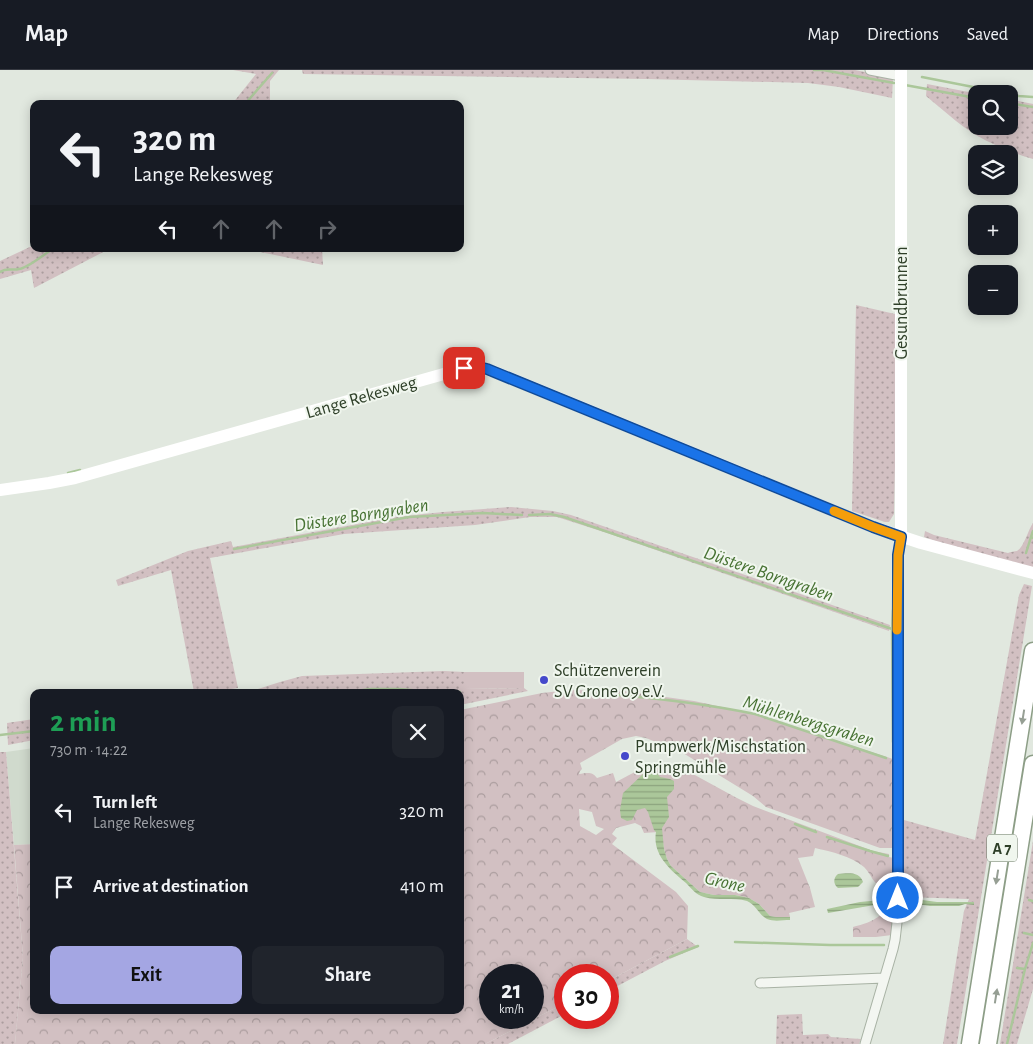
<!DOCTYPE html>
<html lang="en">
<head>
<meta charset="utf-8">
<style>
	:root { --surface:#171b24; --page:#20242c; --text:#f1f3f6; --muted:#9ea1a6; --line:#363941; --accent:#a4a6e3 }
	body { margin:0; font-family:"Alegreya Sans",sans-serif; background:var(--page); color:var(--text); height:100vh; display:flex; flex-direction:column; font-size:19px; white-space:nowrap }
	* { box-sizing:border-box; margin:0 }
	p { font-size:16px; color:var(--muted) }
	.icon { flex:none; width:28px; height:28px; fill:none; stroke:currentColor; stroke-width:2; stroke-linecap:round; stroke-linejoin:round }
	.map { position:relative; flex:1; overflow:hidden }
	.details { position:absolute; left:30px; top:619px; width:434px; height:325px; display:flex; flex-direction:column; background:var(--surface); border-radius:10px; box-shadow:0 2px 12px #0003 }
	.details>* { flex:none }
	.top-card { position:absolute; left:30px; top:30px; width:434px; height:152px; border-radius:10px; box-shadow:0 2px 12px #0003; background:#171b24; color:var(--text); overflow:hidden }
	.fabs { position:absolute; left:968px; top:15px; display:grid; gap:10px }
	.fabs a { display:grid; place-items:center; width:50px; height:50px; border-radius:10px; background:var(--surface); box-shadow:0 2px 12px #0003; font-size:25px }
	.speed { position:absolute; left:479px; top:894px; display:flex; gap:10px; font-size:25px; font-weight:700; text-align:center }
	.speed>* { display:grid; place-content:center; width:65px; height:65px; border-radius:50%; background:var(--surface); box-shadow:0 2px 12px #0003; line-height:1 }
	.speed small { font-size:12px; font-weight:400 }
	.speed .limit { border:8px solid #d22; background:#fff; color:#111 }
	.pin { position:absolute; display:grid; place-items:center; width:42px; height:42px; color:#fff; margin:-21px; border-radius:10px; box-shadow:0 2px 8px #0006 }
	.me { position:absolute; width:55px; margin:-28px; rotate:0deg; stroke-linejoin:round; filter:drop-shadow(0 0 4px #0008) }
	.turn { display:flex; align-items:center; gap:18px; height:105px; padding:0 20px; font-size:22px }
	.turn .icon { width:65px; height:65px; stroke-width:2.5 }
	.turn b { display:block; font-size:35px; line-height:42px }
	.lanes { display:flex; align-items:center; height:48px; padding:0 20px; background:#0003; justify-content:center; gap:25px; direction:ltr }
	.lanes .off { opacity:.35 }
	.round { display:grid; place-items:center; flex:none; width:52px; height:52px; border-radius:10px; background:var(--page) }
	.headline { display:flex; align-items:center; justify-content:space-between; height:85px; padding:0 20px }
	h1 { font-size:30px; font-weight:600; line-height:38px; color:#1e9e55 }
	.action { display:flex; gap:10px; margin-top:auto; padding:10px 20px }
	.action a { flex:1; height:58px; border-radius:10px; background:var(--accent); color:#111; font-size:20px; font-weight:600; line-height:58px; text-align:center }
	.action a+a { background:var(--page); color:var(--text) }
	ul { padding:0; list-style:none }
	li { display:flex; align-items:center; gap:15px; height:75px; padding:0 20px }
	li div { flex:1 }
	li b { display:block; font-size:19px }
	li em { font-style:normal }
	header { display:flex; align-items:center; gap:30px; box-sizing:border-box; height:70px; padding:0 25px; background:var(--surface); border-bottom:1px solid var(--line) }
	header strong { font-size:24px }
	nav { display:flex; gap:28px; margin-inline-start:auto; font-size:18px }
	.map>svg:first-child { display:block }
	.built { fill:#d0dacd }
	.grass { fill:url(#grass-dots) }
	.forest { fill:url(#forest-crowns); fill-rule:evenodd }
	.pitch { fill:#d2c0c2 }
	.water { fill:url(#water-rules) }
	.lines { fill:none; stroke-linecap:round; stroke-linejoin:round }
	.stream { stroke:#abc79a; stroke-width:2.5 }
	.street-casing { stroke:#a8b2a4; stroke-width:11 }
	.highway-casing { stroke:#8d9e87; stroke-width:19 }
	.street { stroke:#f3f6f1; stroke-width:9 }
	.secondary { stroke:#fff; stroke-width:12 }
	.highway { stroke:#fff; stroke-width:16 }
	.oneway { fill:#969f94 }
	.route-casing { stroke:#114b97; stroke-width:12 }
	.route { stroke:#1a73e8; stroke-width:9 }
	.slow { stroke:#f59e0b; stroke-width:9 }
	.poi-dot { fill:#4549cb; stroke:#f0f6ee; stroke-width:2 }
	.labels { text-anchor:middle; stroke-width:4; stroke-linejoin:round; paint-order:stroke }
	.shield { fill:#f0f6ee; stroke:#687663; stroke-width:1 }
	.shield-label { font-size:16px; font-weight:bold; fill:#2e3f28 }
	.street-label { font-size:18px; fill:#2e3f28; stroke:#f0f6ee }
	.poi-label { font-size:18px; fill:#2e3f28; stroke:#f0f6ee; text-anchor:start }
	.water-label { font-size:19px; font-style:italic; fill:#477233; stroke:#f0f6ee }
</style>
</head>
<body>
<header>
<strong>Map</strong>
<nav><a>Map</a><a>Directions</a><a>Saved</a></nav>
</header>
<div class="map">
<svg width="1033" height="974" viewBox="0 0 1033 974">
	<defs>
		<pattern id="grass-dots" width="8" height="8" patternUnits="userSpaceOnUse" patternTransform="scale(1.25)"><rect width="8" height="8" fill="#d2c0c2"/><path d="M2 2h.1M6 6h.1" fill="none" stroke="#ab9d9e" stroke-width="1.8" stroke-linecap="round"/></pattern>
		<pattern id="forest-crowns" width="20" height="18" patternUnits="userSpaceOnUse" patternTransform="scale(1.25)"><rect width="20" height="18" fill="#d2c0c2"/><path d="M2 6a3 3 0 1 1 6 0M12 15a3 3 0 1 1 6 0" fill="none" stroke="#ab9d9e"/></pattern>
		<pattern id="water-rules" width="6" height="5" patternUnits="userSpaceOnUse" patternTransform="scale(1.25)"><rect width="6" height="5" fill="#abc79a"/><path d="M0 2.5h6" fill="none" stroke="#8ca37e"/></pattern>
	</defs>
	<rect width="100%" height="100%" fill="#e1e8df"/>
	<!-- built -->
	<path class="built" d="M 34,678 L 34,774 L 14,775 L 6,682 Z"/>
	<!-- grass -->
	<path class="grass" d="M 233,0 L 279,0 L 270,11 L 270,34 L 232,34 L 256,4 Z
		M 302,0 L 855,0 L 889,7 L 893,8 L 892,28 L 839,17 L 808,13 L 646,9 L 303,4 Z
		M 927,14 L 979,24 L 976,24 L 976,56 L 1009,56 L 1009,29 L 1033,34 L 1033,89 C 1006,81 978,69 956,51 C 946,43 936,34 926,26 Z
		M 34,175 L 34,179 L 109,179 L 34,218 L 31,200 L 0,209 L 0,191 Z
		M 246,179 L 322,179 L 323,195 Z
		M 856,235 L 895,244 L 898,252 L 894,444 L 889,452 L 885,452 L 852,441 Z
		M 511,437 L 553,441 L 571,445 L 890,555 L 889,561 L 607,463 L 557,447 L 530,447 L 475,455 L 344,464 L 210,488 L 238,618 L 211,622 L 194,622 L 171,500 L 118,516 L 116,510 L 188,481 L 231,471 L 233,477 L 395,447 L 443,442 Z
		M 1033,453 L 1033,499 L 949,476 L 924,467 L 925,461 L 934,465 L 1008,483 C 1010,482 1015,481 1017,481 C 1024,477 1028,460 1033,453 Z
		M 1024,514 L 1032,516 L 957,974 L 943,974 L 964,841 L 969,829 L 904,827 L 904,750 L 975,770 L 1019,525 Z
		M 444,601 L 464,602 L 465,619 L 524,618 L 528,621 L 460,635 L 460,622 L 248,622 L 280,612 L 302,606 Z
		M 34,649 L 34,670 L 8,675 L 7,653 Z
		M 0,682 L 6,682 L 23,887 L 15,974 L 0,974 Z
		M 1033,771 L 1033,919 L 1017,974 L 1000,974 Z
		M 687,869 L 698,877 L 665,891 L 608,921 L 608,911 Z
		M 565,933 L 565,944 L 508,974 L 485,974 Z
		M 802,944 L 803,965 L 828,964 L 831,967 L 861,969 L 859,974 L 776,974 L 777,945 Z"/>
	<!-- forest -->
	<path class="forest" d="M 570,620 L 623,621 L 694,631 L 755,644 L 893,689 L 893,778 L 880,778 L 766,737 L 753,726 L 683,683 L 646,668 L 636,666 L 622,669 L 580,693 L 582,699 L 580,701 L 579,704 C 587,703 592,701 597,708 L 613,703 L 616,712 L 648,695 L 655,693 L 670,694 L 682,698 L 735,727 L 753,736 L 873,781 L 889,784 L 889,787 L 894,788 L 892,865 L 876,867 L 853,867 L 853,857 C 861,855 879,850 882,842 C 883,839 883,836 883,833 L 892,831 L 891,829 L 883,830 L 883,818 C 872,813 872,805 864,797 C 851,786 832,782 815,778 L 813,786 L 798,788 L 810,818 L 815,837 L 789,843 L 790,847 L 776,847 L 770,846 L 759,834 L 749,828 L 735,825 L 714,825 L 700,822 L 671,796 L 667,789 L 664,779 L 661,759 L 658,762 L 644,763 L 641,756 L 635,753 L 616,758 L 612,764 L 617,768 L 612,774 L 676,822 L 688,836 L 687,869 L 608,911 L 608,905 L 565,905 L 565,933 L 485,974 L 15,974 L 23,887 L 14,775 L 34,774 L 34,940 L 460,940 L 460,640 L 542,623 ZM 579,739 L 592,742 L 596,756 L 604,759 L 596,765 L 580,756 ZM 490,905 L 532,905 L 532,948 L 490,948 Z"/>
	<!-- pitch -->
	<path class="pitch" d="M 464,602 L 524,602 L 524,618 L 464,619 Z"/>
	<!-- water -->
	<path class="water" d="M 653,700 L 657,703 L 660,707 L 670,709 L 674,711 L 674,719 L 667,727 L 669,747 L 662,758 L 664,779 L 667,789 L 671,796 L 700,822 L 714,825 L 735,825 L 749,828 L 759,834 L 770,846 L 776,847 L 790,847 L 790,850 C 783,850 774,852 767,849 C 759,845 756,835 747,831 C 733,827 718,831 704,827 C 696,825 692,819 686,813 C 671,800 652,785 656,762 L 654,760 L 648,742 L 645,738 L 637,740 L 632,750 L 627,751 L 621,748 L 620,740 L 623,723 L 643,704 L 647,701 Z
		M 838,804 C 847,803 860,801 863,812 L 858,817 L 838,818 C 833,814 833,808 838,804 Z
		M 908,828 L 937,832 L 974,832 L 974,835 L 965,834 L 959,836 L 930,836 L 904,832 L 903,829 Z
		M 892,829 L 892,832 L 828,843 L 827,839 L 860,832 Z"/>
	<g class="lines">
		<!-- stream -->
		<path class="stream" d="M 814,0 L 823,0 L 894,13
			M 922,7 L 1019,26 L 1033,27
			M 905,15 L 976,28
			M 1009,33 L 1033,37
			M 245,34 L 272,3
			M 0,202 C 7,197 12,201 19,199 C 28,198 44,184 53,179
			M 68,403 L 80,400
			M 529,445 L 550,444 L 564,447 L 892,559 L 893,672
			M 1031,467 L 1033,461
			M 234,479 L 409,447 L 483,443 L 522,445
			M 1026,483 L 1031,467 L 1033,468
			M 892,559 L 893,540
			M 312,622 L 334,620 L 346,622 L 372,619 L 399,619 L 422,621 L 460,622
			M 606,624 C 656,628 706,634 755,644 L 886,688
			M 0,665 L 34,661
			M 795,754 L 816,762
			M 827,767 L 870,781 L 888,786
			M 1029,830 L 1033,831
			M 1024,863 L 1033,865
			M 735,872 L 830,875 L 884,875
			M 670,887 L 698,876
			M 1017,898 L 1025,899
			M 1007,974 L 1025,899 L 1033,873"/>
		<defs>
			<path id="street" d="M 870,0 L 901,6
				M 760,913 L 884,908
				M 865,974 L 893,879 L 895,870 L 898,844 L 897,555 L 898,485 L 901,467"/>
			<path id="highway" d="M 970,974 L 1033,581
				M 988,974 L 1033,694"/>
		</defs>
		<!-- street casing -->
		<use href="#street" class="street-casing"/>
		<!-- highway casing -->
		<use href="#highway" class="highway-casing"/>
		<!-- street -->
		<use href="#street" class="street"/>
		<!-- secondary -->
		<path class="secondary" d="M 901,0 L 901,467
			M 0,420 L 49,413 L 75,408 L 465,298 L 478,297 L 495,302 L 873,457 L 921,473 L 1033,503"/>
		<!-- highway -->
		<use href="#highway" class="highway"/>
	</g>
	<!-- one-way arrows -->
	<defs><path id="oneway-solid" d="M-6-.8H1V-3.2L6.5 0L1 3.2V.8H-6Z" transform="scale(1.25)"/></defs>
	<g class="oneway">
		<use href="#oneway-solid" transform="translate(1023 647) rotate(99)"/>
		<use href="#oneway-solid" transform="translate(997 807) rotate(99)"/>
		<use href="#oneway-solid" transform="translate(996 926) rotate(-81)"/>
	</g>
	<g class="lines">
		<defs>
			<path id="route" d="M 464,298 L 478,297 L 487,299 L 873,457 L 901,467 L 898,485 L 898,828"/>
		</defs>
		<!-- route casing -->
		<use href="#route" class="route-casing"/>
		<!-- route -->
		<use href="#route" class="route"/>
		<!-- slow -->
		<path class="slow" d="M 834,441 L 873,457 L 901,467 L 898,485 L 897,560"/>
	</g>
	<!-- markers -->
	<g class="poi-dot">
		<circle cx="544" cy="610" r="5"/>
		<circle cx="625" cy="686" r="5"/>
	</g>
	<g class="labels">
		<!-- shield labels -->
		<rect class="shield" x="987" y="764.5" width="30" height="27" rx="4"/>
		<g class="shield-label">
			<text x="1002" y="784">A 7</text>
		</g>
		<!-- street labels -->
		<g class="street-label">
			<text transform="translate(901 233) rotate(-90)" y="6">Gesundbrunnen</text>
			<text transform="translate(361 327) rotate(-16)" y="6">Lange Rekesweg</text>
		</g>
		<!-- poi labels -->
		<g class="poi-label">
			<text x="554" y="606">Schützenverein<tspan x="554" dy="21">SV Grone 09 e.V.</tspan></text>
			<text x="635" y="682">Pumpwerk/Mischstation<tspan x="635" dy="21">Springmühle</tspan></text>
		</g>
		<!-- water labels -->
		<g class="water-label">
			<text transform="translate(361 444) rotate(-9)" y="7">Düstere Borngraben</text>
			<text transform="translate(769 503) rotate(19)" y="7">Düstere Borngraben</text>
			<text transform="translate(809 650) rotate(17)" y="7">Mühlenbergsgraben</text>
			<text transform="translate(725 811) rotate(13)" y="7">Grone</text>
		</g>
	</g>
</svg>
<div class="fabs">
<a><svg class="icon" aria-label="search" viewBox="0 0 24 24"><circle cx="10" cy="10" r="6"/><path d="M15 15l6 6"/></svg></a>
<a><svg class="icon" aria-label="layers" viewBox="0 0 24 24"><path d="M12 4l9 5-9 5-9-5zM3 14l9 5 9-5"/></svg></a>
<a>+</a>
<a>−</a>
</div>
<div class="speed"><div>21<small>km/h</small></div><div class="limit">30</div></div>
<div class="pin" style="left:464px;top:298px;background:#d93025"><svg class="icon" aria-label="arrive" viewBox="0 0 24 24"><path d="M6 21V4h12l-3 4 3 4H6"/></svg></div>
<svg class="me" style="left:898px;top:828px" viewBox="-20 -20 40 40"><circle r="17" fill="#1a73e8" stroke="#fff" stroke-width="3"/><path d="M0-11L8 9 0 5-8 9z" fill="#fff"/></svg>
<div class="top-card">
<div class="turn"><svg class="icon" aria-label="left" viewBox="0 0 24 24"><path d="M17 20v-9H6M10 6l-5 5 5 5"/></svg><div><b>320 m</b>Lange Rekesweg</div></div>
<div class="lanes"><svg class="icon" aria-label="left" viewBox="0 0 24 24"><path d="M17 20v-9H6M10 6l-5 5 5 5"/></svg><svg class="icon off" aria-label="ahead" viewBox="0 0 24 24"><path d="M12 20V5M6 11l6-6 6 6"/></svg><svg class="icon off" aria-label="ahead" viewBox="0 0 24 24"><path d="M12 20V5M6 11l6-6 6 6"/></svg><svg class="icon off" aria-label="right" viewBox="0 0 24 24"><path d="M7 20v-9h11M14 6l5 5-5 5"/></svg></div>
</div>
<section class="details">
<div class="headline"><div><h1>2 min</h1><p>730 m · 14:22</p></div><a class="round"><svg class="icon" aria-label="close" viewBox="0 0 24 24"><path d="M6 6l12 12M18 6L6 18"/></svg></a></div>
<ul>
<li><svg class="icon" aria-label="left" viewBox="0 0 24 24"><path d="M17 20v-9H6M10 6l-5 5 5 5"/></svg><div><b>Turn left</b><p>Lange Rekesweg</p></div><em>320 m</em></li>
<li><svg class="icon" aria-label="arrive" viewBox="0 0 24 24"><path d="M6 21V4h12l-3 4 3 4H6"/></svg><div><b>Arrive at destination</b></div><em>410 m</em></li>
</ul>
<div class="action"><a>Exit</a><a>Share</a></div>
</section>
</div>
</body>
</html>
